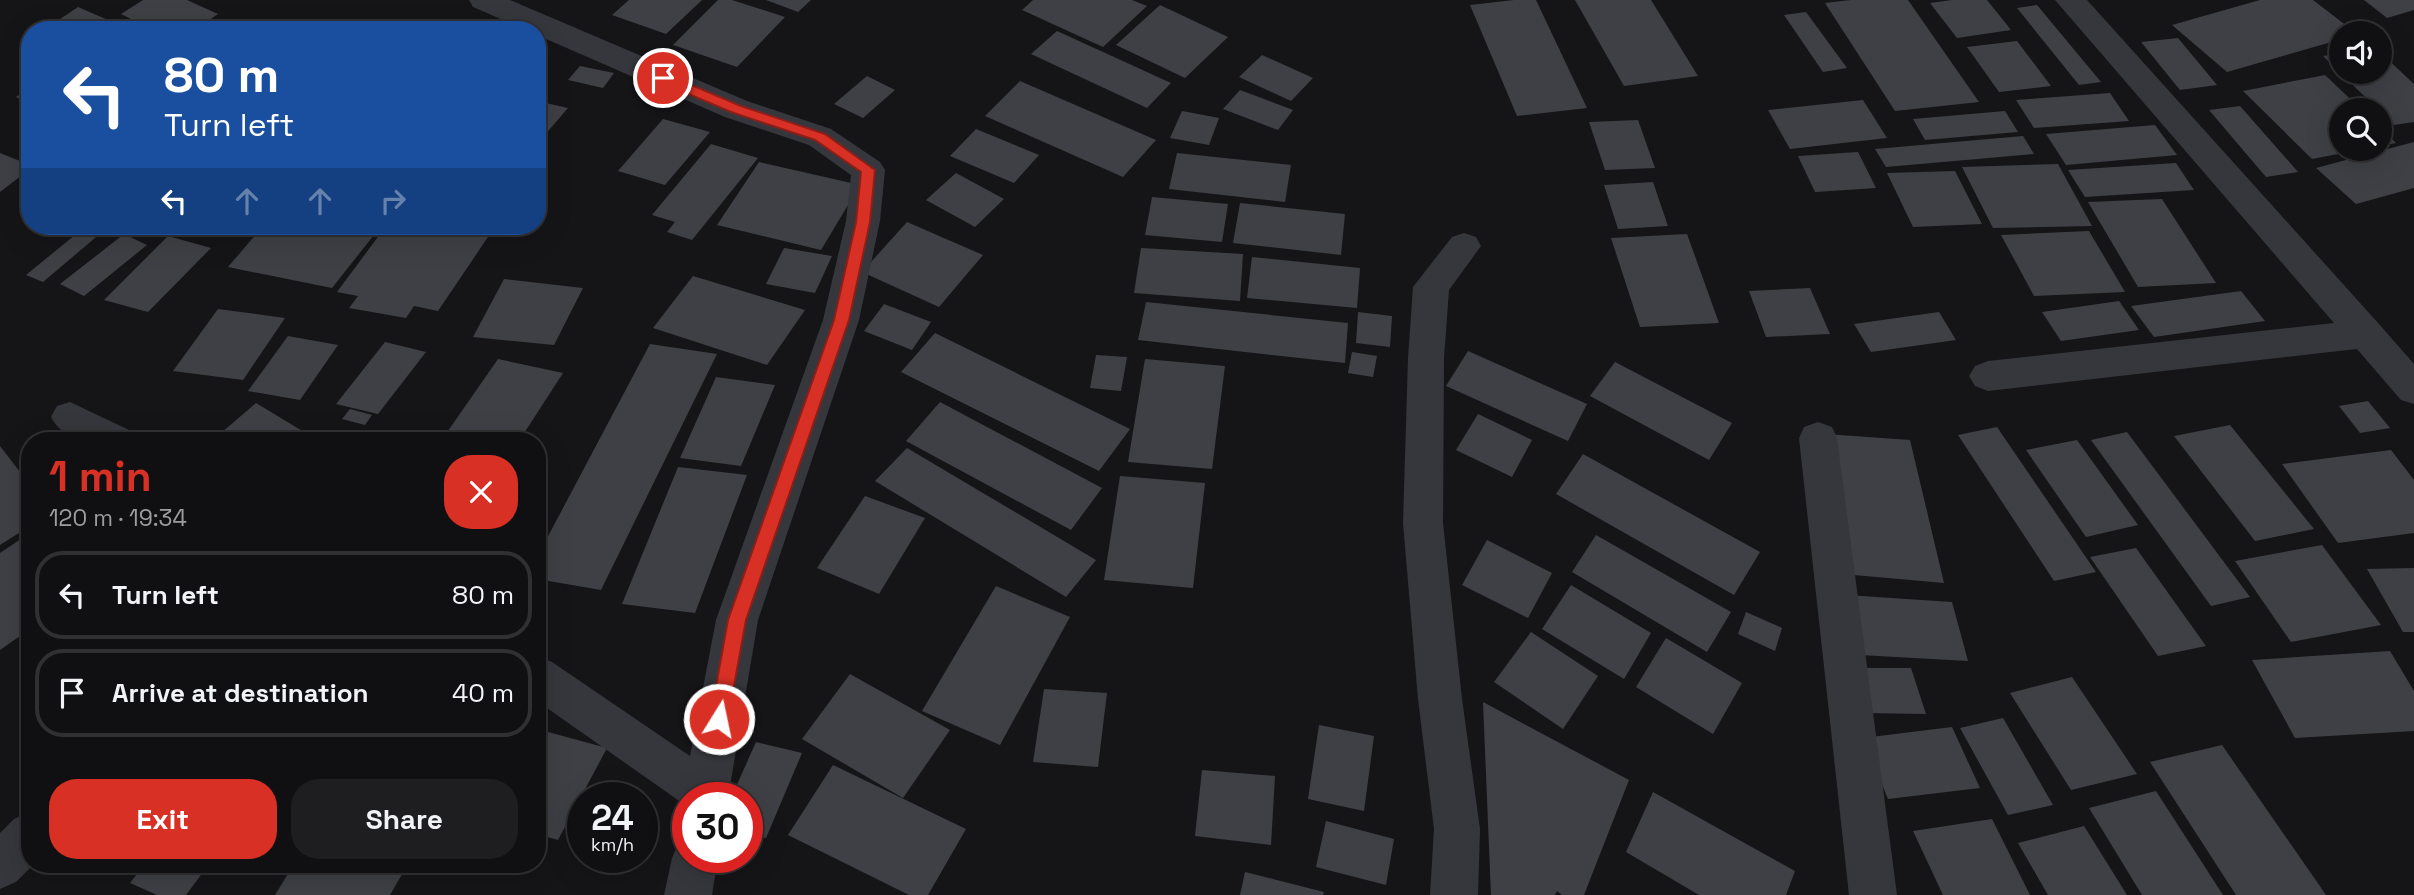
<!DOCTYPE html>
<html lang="en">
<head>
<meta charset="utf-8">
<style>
	:root { --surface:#101012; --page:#1e1e20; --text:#f1f3f6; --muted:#9c9d9f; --line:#303032; --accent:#d93025 }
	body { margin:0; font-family:"Space Grotesk",sans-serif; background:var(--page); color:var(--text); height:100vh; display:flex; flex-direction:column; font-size:26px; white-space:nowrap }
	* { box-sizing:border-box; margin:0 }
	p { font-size:23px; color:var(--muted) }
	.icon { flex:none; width:38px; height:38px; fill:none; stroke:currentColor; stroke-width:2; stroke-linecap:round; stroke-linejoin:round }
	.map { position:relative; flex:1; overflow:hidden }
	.drawer { position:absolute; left:21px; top:432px; width:525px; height:441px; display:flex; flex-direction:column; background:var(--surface); border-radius:28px; box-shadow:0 7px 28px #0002,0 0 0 2px var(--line) }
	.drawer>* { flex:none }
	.banner { position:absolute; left:21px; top:21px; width:525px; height:214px; border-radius:28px; box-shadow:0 7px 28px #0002,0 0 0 2px var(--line); background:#1a4fa0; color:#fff; overflow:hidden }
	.tools { position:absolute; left:2329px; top:21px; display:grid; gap:14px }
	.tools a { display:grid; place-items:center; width:63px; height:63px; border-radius:50%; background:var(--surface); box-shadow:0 7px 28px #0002,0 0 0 2px var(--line); font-size:35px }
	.speed { position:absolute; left:567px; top:782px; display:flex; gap:14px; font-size:35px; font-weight:700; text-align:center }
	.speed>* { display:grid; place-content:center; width:91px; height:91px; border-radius:50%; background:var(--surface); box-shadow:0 7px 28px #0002,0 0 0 2px var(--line); line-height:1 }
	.speed small { font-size:18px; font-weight:400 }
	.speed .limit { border:10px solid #d22; background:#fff; color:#111 }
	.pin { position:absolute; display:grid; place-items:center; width:60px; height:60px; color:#fff; margin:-30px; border:4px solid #fff; border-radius:50%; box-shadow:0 2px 7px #0007 }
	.me { position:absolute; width:77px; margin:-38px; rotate:10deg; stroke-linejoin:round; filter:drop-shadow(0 0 5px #0008) }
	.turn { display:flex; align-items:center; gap:24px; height:147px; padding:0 28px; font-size:32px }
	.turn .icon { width:91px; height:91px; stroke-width:2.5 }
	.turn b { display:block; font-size:49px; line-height:60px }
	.lanes { display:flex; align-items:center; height:66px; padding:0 28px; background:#0003; justify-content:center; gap:35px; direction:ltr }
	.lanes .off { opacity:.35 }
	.round { display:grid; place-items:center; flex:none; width:74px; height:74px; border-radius:28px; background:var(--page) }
	.headline { display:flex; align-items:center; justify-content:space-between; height:119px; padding:0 28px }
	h1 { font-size:42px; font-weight:700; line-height:52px; color:var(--accent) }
	.button { display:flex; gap:14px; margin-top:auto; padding:14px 28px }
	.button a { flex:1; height:80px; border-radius:28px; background:var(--accent); color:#fff; font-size:28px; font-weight:700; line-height:80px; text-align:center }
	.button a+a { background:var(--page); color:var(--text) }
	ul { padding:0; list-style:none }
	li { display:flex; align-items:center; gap:21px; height:88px; margin:0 14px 10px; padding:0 14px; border:4px solid var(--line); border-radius:28px }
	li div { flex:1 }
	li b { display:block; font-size:26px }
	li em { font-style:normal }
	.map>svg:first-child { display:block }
	.building { fill:#3f4045 }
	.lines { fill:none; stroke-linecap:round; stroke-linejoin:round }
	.minor { fill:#36373d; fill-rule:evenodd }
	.route { fill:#d93025; stroke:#8d1f18; stroke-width:2 }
</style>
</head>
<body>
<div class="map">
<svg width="2414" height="895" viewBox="0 0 2414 895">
	<rect width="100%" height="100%" fill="#151518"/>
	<!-- building -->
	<path class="building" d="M 143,0 L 187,0 L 218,14 L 195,30 L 153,30 L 121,14 Z
		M 629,0 L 702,0 L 666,34 L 612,15 Z
		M 718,0 L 732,0 L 785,17 L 737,67 L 673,45 Z
		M 766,0 L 811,0 L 798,12 Z
		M 1033,0 L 1132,0 L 1147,6 L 1103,47 L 1022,10 Z
		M 1514,0 L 1536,0 L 1587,108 L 1517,116 L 1470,5 Z
		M 1575,0 L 1651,0 L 1698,76 L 1624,86 Z
		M 1851,0 L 1908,0 L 1979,102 L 1895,111 L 1825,3 Z
		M 1952,0 L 1987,0 L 2011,30 L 1957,38 L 1930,3 Z
		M 2260,0 L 2313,0 L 2356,33 L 2342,33 L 2342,39 L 2227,72 L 2172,25 Z
		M 2364,0 L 2414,0 L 2414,10 L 2387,18 Z
		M 1160,5 L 1228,37 L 1185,78 L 1116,45 Z
		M 2037,5 L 2101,82 L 2079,85 L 2017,8 Z
		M 78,7 L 131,30 L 44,30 Z
		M 1806,12 L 1847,68 L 1823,72 L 1784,15 Z
		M 1057,31 L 1171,83 L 1147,108 L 1031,54 Z
		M 2178,38 L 2217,85 L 2180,90 L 2141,42 Z
		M 2017,41 L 2051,86 L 1999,92 L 1967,47 Z
		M 2380,52 L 2414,84 L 2414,122 L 2394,125 L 2323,56 L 2342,53 L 2342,72 L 2380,72 Z
		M 1262,55 L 1313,78 L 1291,101 L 1239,77 Z
		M 580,66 L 614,73 L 603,88 L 568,80 Z
		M 2325,75 L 2362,110 L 2342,110 L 2342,149 L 2359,150 L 2312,159 L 2243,91 Z
		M 867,76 L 895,90 L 863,118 L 834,104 Z
		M 1020,81 L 1156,140 L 1123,177 L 985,116 Z
		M 30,88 L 30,104 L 16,97 Z
		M 1240,90 L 1293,110 L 1278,130 L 1223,109 Z
		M 2110,93 L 2129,121 L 2034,128 L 2016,100 Z
		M 1863,100 L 1887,138 L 1790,149 L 1768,110 Z
		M 537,101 L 568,108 L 537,144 Z
		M 2240,106 L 2298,172 L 2266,177 L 2209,110 Z
		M 1182,111 L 1219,118 L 1209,145 L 1170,138 Z
		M 2005,111 L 2018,132 L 1925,140 L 1913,119 Z
		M 663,119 L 710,132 L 665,185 L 618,171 Z
		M 1638,120 L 1655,168 L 1605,170 L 1589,122 Z
		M 2155,125 L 2177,155 L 2066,165 L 2046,134 Z
		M 2380,127 L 2396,143 L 2380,146 Z
		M 976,129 L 1039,155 L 1014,183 L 950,156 Z
		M 2023,136 L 2034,154 L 1886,167 L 1875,149 Z
		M 2414,142 L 2414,188 L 2356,204 L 2316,168 Z
		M 711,144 L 758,158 L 692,240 L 667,232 L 675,222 L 652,215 Z
		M 1858,152 L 1876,188 L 1815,192 L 1798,156 Z
		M 0,153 L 30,165 L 30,169 L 0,192 Z
		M 1177,153 L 1291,165 L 1285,202 L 1169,189 Z
		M 759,162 L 860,185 L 821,250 L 717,225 Z
		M 2176,163 L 2194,190 L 2085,197 L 2068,170 Z
		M 2058,164 L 2092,226 L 1993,228 L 1962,167 Z
		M 1955,171 L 1982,224 L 1913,227 L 1887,173 Z
		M 956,173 L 1004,199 L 975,227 L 926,200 Z
		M 1653,182 L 1668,226 L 1618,229 L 1604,185 Z
		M 1152,197 L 1228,204 L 1222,242 L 1145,235 Z
		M 2162,199 L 2216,283 L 2138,287 L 2088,202 Z
		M 1240,203 L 1345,214 L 1341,255 L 1233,243 Z
		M 907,222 L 983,255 L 939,307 L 862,272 Z
		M 86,226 L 102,232 L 43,282 L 26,275 Z
		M 263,226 L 381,226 L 332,288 L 228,267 Z
		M 386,226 L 441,226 L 490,234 L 438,311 L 414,306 L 406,318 L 349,308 L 358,296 L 337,292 Z
		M 2089,231 L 2125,292 L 2034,296 L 2001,235 Z
		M 124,234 L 147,245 L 84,296 L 60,284 Z
		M 1687,234 L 1719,323 L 1640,327 L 1611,238 Z
		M 168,236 L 211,248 L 148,312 L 104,300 Z
		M 784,248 L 832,256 L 815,293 L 766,284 Z
		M 1141,248 L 1243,254 L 1240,301 L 1134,293 Z
		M 1252,257 L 1360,268 L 1357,308 L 1247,298 Z
		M 693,276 L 805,310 L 767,365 L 653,328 Z
		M 504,279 L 583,288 L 554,345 L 473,337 Z
		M 1810,288 L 1830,334 L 1766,337 L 1749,291 Z
		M 2241,291 L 2265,321 L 2154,337 L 2131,306 Z
		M 2119,301 L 2139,330 L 2061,341 L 2042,312 Z
		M 1146,302 L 1348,323 L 1345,363 L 1138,340 Z
		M 884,304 L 931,322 L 912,350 L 864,331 Z
		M 218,309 L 285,318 L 243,380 L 173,371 Z
		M 1358,312 L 1392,316 L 1390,347 L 1356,343 Z
		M 1939,312 L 1956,340 L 1871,352 L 1854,324 Z
		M 935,333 L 1130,429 L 1099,471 L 901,372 Z
		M 288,336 L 338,345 L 300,400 L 248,391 Z
		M 385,342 L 426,352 L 378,414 L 336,404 Z
		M 650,344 L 717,354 L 601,590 L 537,579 L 537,557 Z
		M 1468,351 L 1587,404 L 1568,441 L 1446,386 Z
		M 1352,352 L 1377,356 L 1373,377 L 1348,373 Z
		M 1096,355 L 1127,357 L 1121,391 L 1090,388 Z
		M 498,359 L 563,373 L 519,441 L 441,441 Z
		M 1145,359 L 1225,366 L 1212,469 L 1128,462 Z
		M 1615,362 L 1732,423 L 1709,460 L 1590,396 Z
		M 716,377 L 775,385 L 741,466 L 680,458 Z
		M 2368,401 L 2390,428 L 2360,433 L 2339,406 Z
		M 940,402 L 1102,488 L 1071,530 L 906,441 Z
		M 256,403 L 319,441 L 234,441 L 221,433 Z
		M 350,409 L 372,415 L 365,425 L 342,419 Z
		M 1478,414 L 1532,440 L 1512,477 L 1456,450 Z
		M 2230,425 L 2314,529 L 2255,541 L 2174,436 Z
		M 1997,427 L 2096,572 L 2054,581 L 1958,435 Z
		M 2127,432 L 2250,597 L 2211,606 L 2091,440 Z
		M 52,433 L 75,441 L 44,441 Z
		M 1825,434 L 1910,440 L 1944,583 L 1854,575 Z
		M 2077,440 L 2138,525 L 2086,537 L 2026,450 Z
		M 0,446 L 30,485 L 30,526 L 0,545 Z
		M 907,448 L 1096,560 L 1066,597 L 875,481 Z
		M 2391,450 L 2414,480 L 2414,533 L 2338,543 L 2282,464 Z
		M 1583,454 L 1760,552 L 1734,595 L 1556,494 Z
		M 678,467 L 747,475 L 695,613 L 622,604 Z
		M 1120,476 L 1205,483 L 1193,588 L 1104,580 Z
		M 865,496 L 925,518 L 879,594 L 817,568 Z
		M 30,533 L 30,629 L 0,650 L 0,553 Z
		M 1596,535 L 1731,612 L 1707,652 L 1572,572 Z
		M 1487,540 L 1552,573 L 1528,618 L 1462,585 Z
		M 2322,545 L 2381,625 L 2291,642 L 2235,561 Z
		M 2136,548 L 2206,646 L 2158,656 L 2090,557 Z
		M 2414,568 L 2414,632 L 2403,632 L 2367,569 Z
		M 1571,585 L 1651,633 L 1624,679 L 1542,629 Z
		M 996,586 L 1070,617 L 1000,745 L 922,711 Z
		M 1846,595 L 1952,602 L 1968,661 L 1860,655 Z
		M 1746,612 L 1782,628 L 1775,651 L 1738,634 Z
		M 1531,632 L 1598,676 L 1563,729 L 1494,682 Z
		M 1666,638 L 1742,683 L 1713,734 L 1636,687 Z
		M 2390,651 L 2414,691 L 2414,731 L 2295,738 L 2252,660 Z
		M 1850,668 L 1911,668 L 1926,714 L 1863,713 Z
		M 850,674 L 950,730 L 903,798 L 802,739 Z
		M 2072,677 L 2137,774 L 2071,790 L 2010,693 Z
		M 1044,689 L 1107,693 L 1098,767 L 1033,762 Z
		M 1483,702 L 1629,780 L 1584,895 L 1562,895 L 1557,891 L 1555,895 L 1491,895 Z
		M 2003,718 L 2053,805 L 2008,815 L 1960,728 Z
		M 1319,725 L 1374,736 L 1364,811 L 1308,799 Z
		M 1952,727 L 1980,788 L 1888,799 L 1863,738 Z
		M 537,729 L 607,748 L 558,840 L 537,834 Z
		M 756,742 L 802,753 L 766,838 L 747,833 L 747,798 L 731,798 Z
		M 2222,745 L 2326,895 L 2236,895 L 2150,762 Z
		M 833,765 L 966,829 L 928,895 L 909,895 L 788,835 Z
		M 1202,770 L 1275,776 L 1271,845 L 1195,836 Z
		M 2156,791 L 2223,895 L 2142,895 L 2089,808 Z
		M 1653,792 L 1795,871 L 1786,895 L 1699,895 L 1626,852 Z
		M 1992,819 L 2030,895 L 1943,895 L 1913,831 Z
		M 1326,821 L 1394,839 L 1386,885 L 1316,867 Z
		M 2084,826 L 2127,895 L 2048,895 L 2018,843 Z
		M 145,864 L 209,864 L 186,895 L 157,895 L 130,883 Z
		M 294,864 L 408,864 L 390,895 L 275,895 Z
		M 1245,872 L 1324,892 L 1323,895 L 1240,895 Z"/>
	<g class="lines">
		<!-- minor -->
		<path class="minor" d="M 469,0 L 510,0 L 747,101 L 831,129 L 880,162 L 885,170 L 880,221 L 859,320 L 758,620 L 728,798 L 688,798 L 688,811 L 685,805 L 537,701 L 537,656 L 552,662 L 690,756 L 716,620 L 823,320 L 846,221 L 851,175 L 809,145 L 725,117 L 537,35 L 537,30 L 526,30 L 473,7 Z
			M 2055,0 L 2087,0 L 2379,324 L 2414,364 L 2414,404 L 2401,400 L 2357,349 L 1988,391 L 1975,386 L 1969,376 L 1975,366 L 1988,361 L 2334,323 Z
			M 1464,233 L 1476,237 L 1481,246 L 1449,290 L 1444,358 L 1443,523 L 1462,699 L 1480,829 L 1478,895 L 1430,895 L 1434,829 L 1418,699 L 1403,523 L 1408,358 L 1413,287 L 1452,237 Z
			M 70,402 L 129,430 L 134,441 C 105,441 67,448 51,417 L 57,406 Z
			M 1818,422 L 1832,427 L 1837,438 L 1897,895 L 1849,895 L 1799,438 L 1804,427 Z
			M 30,812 L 30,864 L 34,864 L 16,882 L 0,889 L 0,833 L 14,819 Z
			M 688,838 L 688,858 L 718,858 L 712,895 L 664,895 L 672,858 L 679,842 Z"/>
	</g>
	<!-- route -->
	<path class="route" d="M 663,73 L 741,106 L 825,134 L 875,170 L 870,222 L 849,320 L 746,620 L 728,719 L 726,725 L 719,728 L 713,725 L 710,719 L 728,620 L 834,320 L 856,222 L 861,172 L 815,140 L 731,112 L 658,81 L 656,78 Z"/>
</svg>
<div class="tools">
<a><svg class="icon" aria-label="sound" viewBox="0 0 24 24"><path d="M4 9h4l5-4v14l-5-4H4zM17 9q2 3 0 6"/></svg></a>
<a><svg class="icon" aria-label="search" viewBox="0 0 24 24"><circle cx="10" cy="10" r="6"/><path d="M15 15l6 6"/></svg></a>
</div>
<div class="speed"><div>24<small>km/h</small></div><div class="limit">30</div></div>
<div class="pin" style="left:663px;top:78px;background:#d93025"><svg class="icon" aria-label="arrive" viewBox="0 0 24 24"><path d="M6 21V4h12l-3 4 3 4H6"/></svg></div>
<svg class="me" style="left:719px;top:719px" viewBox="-20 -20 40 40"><circle r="17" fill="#d93025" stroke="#fff" stroke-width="3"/><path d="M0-11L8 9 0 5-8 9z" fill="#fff"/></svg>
<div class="banner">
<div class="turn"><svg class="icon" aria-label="left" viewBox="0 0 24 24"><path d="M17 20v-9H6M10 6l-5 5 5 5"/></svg><div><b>80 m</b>Turn left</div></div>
<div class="lanes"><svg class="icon" aria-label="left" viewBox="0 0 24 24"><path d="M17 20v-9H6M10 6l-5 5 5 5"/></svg><svg class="icon off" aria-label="ahead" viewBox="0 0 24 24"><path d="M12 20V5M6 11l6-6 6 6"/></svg><svg class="icon off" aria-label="ahead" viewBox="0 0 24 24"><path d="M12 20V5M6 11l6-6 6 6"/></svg><svg class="icon off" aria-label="right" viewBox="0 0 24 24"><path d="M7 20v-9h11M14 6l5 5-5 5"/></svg></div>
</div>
<section class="drawer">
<div class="headline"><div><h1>1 min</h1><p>120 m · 19:34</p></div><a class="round" style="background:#d93025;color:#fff"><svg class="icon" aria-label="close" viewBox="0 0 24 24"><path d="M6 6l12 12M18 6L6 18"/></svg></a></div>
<ul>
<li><svg class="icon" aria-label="left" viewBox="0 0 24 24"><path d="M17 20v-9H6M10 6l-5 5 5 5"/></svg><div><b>Turn left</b></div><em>80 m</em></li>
<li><svg class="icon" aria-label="arrive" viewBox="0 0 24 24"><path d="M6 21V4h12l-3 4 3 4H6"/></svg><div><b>Arrive at destination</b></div><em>40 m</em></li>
</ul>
<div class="button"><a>Exit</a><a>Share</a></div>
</section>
</div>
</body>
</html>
